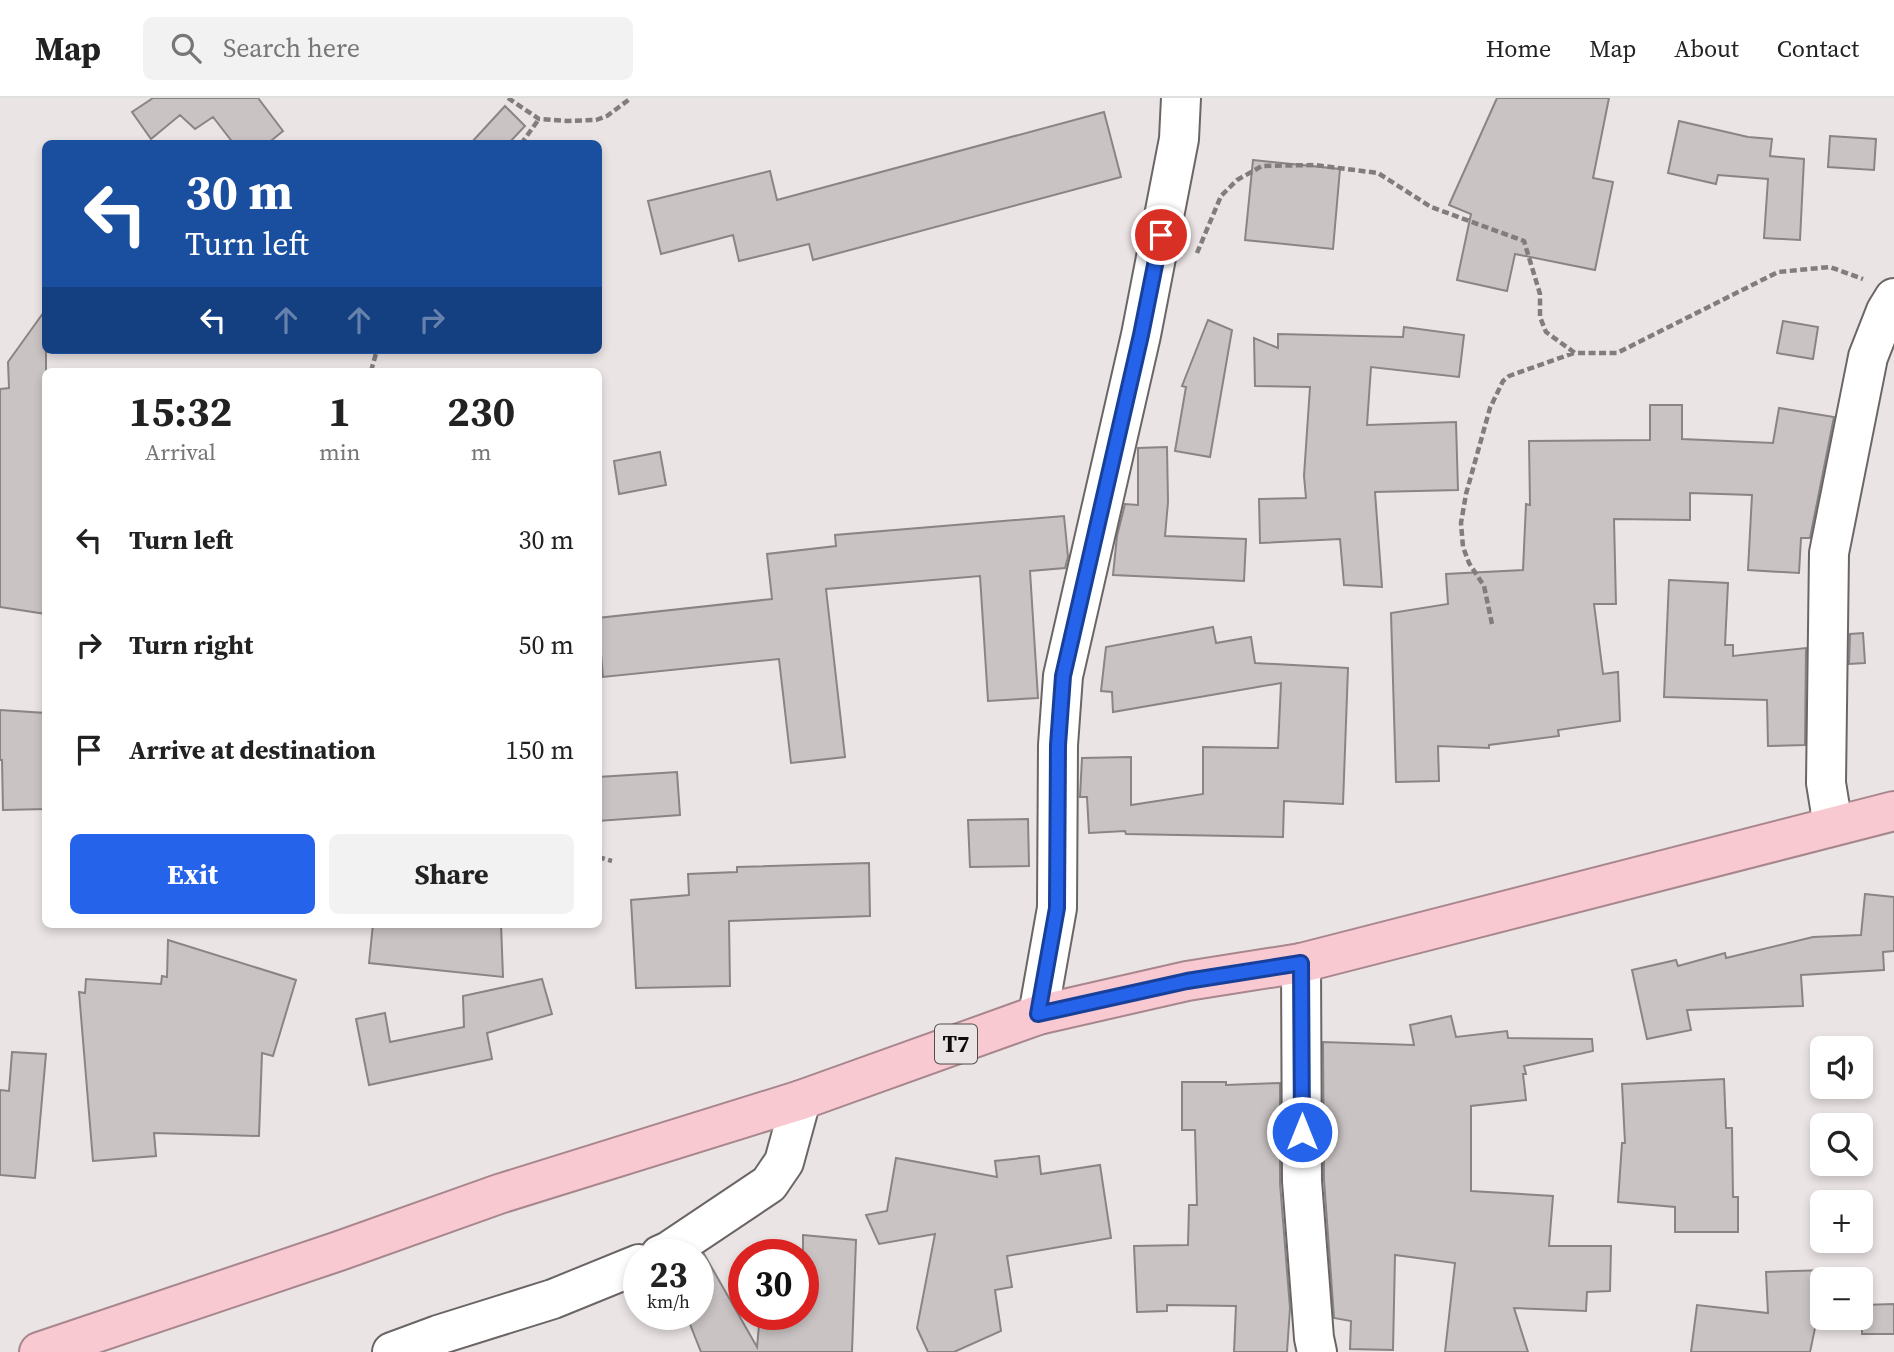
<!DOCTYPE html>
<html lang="en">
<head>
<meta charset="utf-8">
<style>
	:root { --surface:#fff; --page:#f2f2f2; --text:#222; --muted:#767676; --line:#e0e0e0; --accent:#2563eb }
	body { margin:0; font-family:"Source Serif 4",serif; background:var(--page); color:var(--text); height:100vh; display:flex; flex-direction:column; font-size:26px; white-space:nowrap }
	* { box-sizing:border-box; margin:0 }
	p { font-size:23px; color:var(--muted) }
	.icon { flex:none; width:38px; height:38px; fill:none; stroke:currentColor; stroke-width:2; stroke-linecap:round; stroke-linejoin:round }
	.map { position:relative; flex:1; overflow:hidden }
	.details { position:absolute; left:42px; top:270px; width:560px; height:560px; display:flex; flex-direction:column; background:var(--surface); border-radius:10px; box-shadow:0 4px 10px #0003 }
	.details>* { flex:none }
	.hud { position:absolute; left:42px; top:42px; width:560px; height:214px; border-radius:10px; box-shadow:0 4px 10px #0003; background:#1a4fa0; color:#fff; overflow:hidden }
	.fabs { position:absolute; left:1810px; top:938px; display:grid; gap:14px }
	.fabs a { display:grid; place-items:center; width:63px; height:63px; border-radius:10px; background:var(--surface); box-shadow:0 4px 10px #0003; font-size:35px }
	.speed { position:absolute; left:623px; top:1141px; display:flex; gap:14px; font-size:35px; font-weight:700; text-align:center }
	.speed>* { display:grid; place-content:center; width:91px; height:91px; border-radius:50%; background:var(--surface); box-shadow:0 4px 10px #0003; line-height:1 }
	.speed small { font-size:18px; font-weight:400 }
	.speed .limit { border:10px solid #d22; background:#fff; color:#111 }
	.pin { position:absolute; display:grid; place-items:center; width:60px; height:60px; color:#fff; margin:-30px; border:4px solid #fff; border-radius:50%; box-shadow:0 2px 7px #0007 }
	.me { position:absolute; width:77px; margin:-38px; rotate:0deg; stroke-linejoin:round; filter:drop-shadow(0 0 5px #0008) }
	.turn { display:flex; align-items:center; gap:24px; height:147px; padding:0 28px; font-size:32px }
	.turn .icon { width:91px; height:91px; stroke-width:2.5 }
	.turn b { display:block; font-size:49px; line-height:60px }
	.lanes { display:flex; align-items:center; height:66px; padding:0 28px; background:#0003; justify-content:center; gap:35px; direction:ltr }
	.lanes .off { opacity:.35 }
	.eta { display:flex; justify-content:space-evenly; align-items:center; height:119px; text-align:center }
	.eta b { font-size:42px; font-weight:700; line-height:49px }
	.button { display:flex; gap:14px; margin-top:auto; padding:14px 28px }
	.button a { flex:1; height:80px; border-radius:10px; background:var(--accent); color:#fff; font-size:28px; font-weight:700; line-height:80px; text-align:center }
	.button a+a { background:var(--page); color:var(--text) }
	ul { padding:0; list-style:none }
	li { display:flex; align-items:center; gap:21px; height:105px; padding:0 28px }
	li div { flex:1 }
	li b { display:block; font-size:26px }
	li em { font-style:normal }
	header { display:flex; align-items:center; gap:42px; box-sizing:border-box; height:98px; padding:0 35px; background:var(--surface); border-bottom:2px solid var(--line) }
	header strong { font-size:33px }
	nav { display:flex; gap:38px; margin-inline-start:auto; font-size:24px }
	.search { width:490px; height:63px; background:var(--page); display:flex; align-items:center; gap:18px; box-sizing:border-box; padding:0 24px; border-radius:10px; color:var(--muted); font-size:26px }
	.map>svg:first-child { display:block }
	.building { fill:#cac3c4; stroke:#8a8485; stroke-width:2 }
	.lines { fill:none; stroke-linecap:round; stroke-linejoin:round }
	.minor-casing { stroke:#6b6566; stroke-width:42 }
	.highway-casing { stroke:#a7878d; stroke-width:42 }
	.path { stroke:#817c7d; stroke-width:4.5; stroke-dasharray:7 3.5; stroke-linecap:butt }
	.minor { stroke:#fff; stroke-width:38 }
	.highway { stroke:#f9c9d2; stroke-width:38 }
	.route-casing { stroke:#184099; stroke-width:18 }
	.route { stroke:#2563eb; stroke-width:12 }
	.labels { text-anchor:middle; stroke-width:5; stroke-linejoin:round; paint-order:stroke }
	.shield { fill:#ebe4e5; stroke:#504d4d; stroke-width:2 }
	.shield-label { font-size:23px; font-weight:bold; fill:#0e0c0c }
</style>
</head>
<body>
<header>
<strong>Map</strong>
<div class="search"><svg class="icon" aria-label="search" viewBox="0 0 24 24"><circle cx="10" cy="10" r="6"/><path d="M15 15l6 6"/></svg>Search here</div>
<nav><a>Home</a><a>Map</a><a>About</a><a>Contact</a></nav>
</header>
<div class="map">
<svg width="1894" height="1254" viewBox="0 0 1894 1254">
	<rect width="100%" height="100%" fill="#ebe4e5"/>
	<!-- building -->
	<path class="building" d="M 153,0 L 258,0 L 283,33 L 267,46 L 234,46 L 213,19 L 195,31 L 180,17 L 151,41 L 132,14 Z
		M 1497,0 L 1609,0 L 1593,80 L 1613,84 L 1595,172 L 1515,156 L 1507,193 L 1457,182 L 1471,116 L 1449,107 Z
		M 505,8 L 525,28 L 508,46 L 470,46 Z
		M 1104,14 L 1121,79 L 813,162 L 809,146 L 739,163 L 733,137 L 661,156 L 648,103 L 770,73 L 777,102 Z
		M 1679,23 L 1748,39 L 1772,41 L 1770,58 L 1804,61 L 1800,142 L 1764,140 L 1768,81 L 1718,77 L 1716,86 L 1668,75 Z
		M 1830,38 L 1876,41 L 1874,72 L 1828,69 Z
		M 1253,62 L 1340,71 L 1333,151 L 1245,142 Z
		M 46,211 L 46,516 L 0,509 L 0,291 L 9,290 L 8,264 Z
		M 1208,222 L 1232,232 L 1210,359 L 1175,353 L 1186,289 L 1182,288 Z
		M 1783,223 L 1818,229 L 1813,261 L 1777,255 Z
		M 1404,229 L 1464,237 L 1459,279 L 1371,269 L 1367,327 L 1456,324 L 1458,392 L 1375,394 L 1382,489 L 1344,487 L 1340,441 L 1260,445 L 1259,401 L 1306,400 L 1304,378 L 1310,289 L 1255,288 L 1254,240 L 1278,250 L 1278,236 L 1403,239 Z
		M 1650,307 L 1682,307 L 1682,341 L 1773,345 L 1779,310 L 1834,319 L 1810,440 L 1801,440 L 1799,475 L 1748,472 L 1752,397 L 1690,395 L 1690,422 L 1614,421 L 1616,506 L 1594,506 L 1603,576 L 1618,574 L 1620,623 L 1558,632 L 1559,638 L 1489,647 L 1489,650 L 1438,648 L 1439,683 L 1396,684 L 1391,515 L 1448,506 L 1446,476 L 1523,472 L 1526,406 L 1530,407 L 1529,343 L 1650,342 Z
		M 1167,349 L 1168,404 L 1165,438 L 1246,441 L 1244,483 L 1113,477 L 1117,438 L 1125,406 L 1138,407 L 1138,350 Z
		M 660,354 L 666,387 L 619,396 L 614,363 Z
		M 1064,418 L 1068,459 L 1065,470 L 1030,473 L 1038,600 L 988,603 L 980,478 L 826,491 L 845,659 L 791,665 L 779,561 L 603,579 L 598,520 L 772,501 L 767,456 L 836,448 L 835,437 Z
		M 1669,482 L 1728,485 L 1725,547 L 1733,547 L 1733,558 L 1806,550 L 1805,647 L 1768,648 L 1767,602 L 1664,599 Z
		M 1213,529 L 1216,545 L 1251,539 L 1255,565 L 1348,570 L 1343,706 L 1284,703 L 1283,739 L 1126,736 L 1125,733 L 1089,735 L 1087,699 L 1080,699 L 1082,660 L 1131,659 L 1131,707 L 1203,696 L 1203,649 L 1278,650 L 1281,585 L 1113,614 L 1112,594 L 1101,593 L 1106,549 Z
		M 1863,535 L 1865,565 L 1849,566 L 1850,536 Z
		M 0,612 L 46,615 L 46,711 L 3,712 L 2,662 L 0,662 Z
		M 677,674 L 680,717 L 598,723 L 598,679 Z
		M 1028,721 L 1029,768 L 970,769 L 968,722 Z
		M 869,765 L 870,818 L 729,823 L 730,888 L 636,890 L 631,802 L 689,797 L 688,776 L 737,774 L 737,769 Z
		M 1865,796 L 1894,799 L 1894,853 L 1883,854 L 1884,872 L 1801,877 L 1803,908 L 1687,912 L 1691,932 L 1647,941 L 1632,872 L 1676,862 L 1678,868 L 1725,855 L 1726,860 L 1813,839 L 1861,837 Z
		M 373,826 L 501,826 L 503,879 L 369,865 Z
		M 168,842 L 296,882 L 273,958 L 262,955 L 259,1038 L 154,1035 L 156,1058 L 93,1063 L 79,894 L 85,895 L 86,881 L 161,886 L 162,878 L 167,879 Z
		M 542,881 L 552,916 L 487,935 L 492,961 L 369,987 L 356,921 L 385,915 L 390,944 L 464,929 L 463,898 Z
		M 1451,918 L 1456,939 L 1507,933 L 1508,940 L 1592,941 L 1593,953 L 1524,968 L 1526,976 L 1523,976 L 1526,1002 L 1471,1008 L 1471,1093 L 1553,1098 L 1549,1148 L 1611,1148 L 1610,1193 L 1587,1194 L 1586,1213 L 1514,1210 L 1528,1254 L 1445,1254 L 1455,1165 L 1395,1157 L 1393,1252 L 1350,1251 L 1351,1223 L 1334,1220 L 1324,1082 L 1323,944 L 1414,947 L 1410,927 Z
		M 12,954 L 46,956 L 35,1080 L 0,1077 L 0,992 L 9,993 Z
		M 1724,981 L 1726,1030 L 1732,1030 L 1733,1099 L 1738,1099 L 1738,1134 L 1675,1134 L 1675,1109 L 1618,1104 L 1622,1045 L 1625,1045 L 1622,986 Z
		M 1182,984 L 1226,984 L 1226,987 L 1280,985 L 1280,1085 L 1290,1210 L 1287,1254 L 1234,1254 L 1236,1208 L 1167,1207 L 1167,1213 L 1137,1214 L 1134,1148 L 1188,1147 L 1189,1107 L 1197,1107 L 1195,1032 L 1182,1032 Z
		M 1039,1058 L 1041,1076 L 1100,1067 L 1111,1140 L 1007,1158 L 1012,1189 L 995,1192 L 1001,1233 L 954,1254 L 928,1254 L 917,1230 L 935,1136 L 879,1146 L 866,1117 L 887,1113 L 896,1060 L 997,1079 L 995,1063 Z
		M 803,1137 L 856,1142 L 852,1254 L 701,1254 L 686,1216 L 698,1216 L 698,1160 L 704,1156 L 757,1249 L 760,1216 L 803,1216 Z
		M 1827,1172 L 1825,1181 L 1822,1181 L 1822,1197 L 1810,1254 L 1691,1254 L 1697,1207 L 1768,1215 L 1766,1174 Z
		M 1894,1206 L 1894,1236 L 1862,1236 L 1862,1207 Z"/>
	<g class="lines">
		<defs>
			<path id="minor" d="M 1833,728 L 1826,685 L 1829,455 L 1868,259 L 1886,213 L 1894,200
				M 1301,865 L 1302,1083 L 1314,1240 L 1317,1254
				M 1038,917 L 1057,810 L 1058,647 L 1063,578 L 1141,237 L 1179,41 L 1181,0
				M 660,1157 L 669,1153 L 769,1086 L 784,1064 L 801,1002
				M 392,1254 L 438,1237 L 553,1201 L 639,1166"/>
			<path id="highway" d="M 39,1254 L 339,1153 L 499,1096 L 801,1002 L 1038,917 L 1187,883 L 1301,865 L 1894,713"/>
		</defs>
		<!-- minor casing -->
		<use href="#minor" class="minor-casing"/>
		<!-- highway casing -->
		<use href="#highway" class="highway-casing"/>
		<!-- path -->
		<path class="path" d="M 508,0 L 539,21 L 567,23 L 596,22 L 607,18 L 631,0
			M 521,46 L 539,21
			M 1197,155 L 1221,98 L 1237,82 L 1262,68 L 1315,67 L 1378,75 L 1431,109 L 1524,143 L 1540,196 L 1540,219 L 1546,234 L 1575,255 L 1617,255 L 1778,174 L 1830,169 L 1863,181
			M 371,273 L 377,252
			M 1492,526 L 1484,488 L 1469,465 L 1463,449 L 1461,425 L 1466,396 L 1490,310 L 1503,283 L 1509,278 L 1574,255
			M 598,759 L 612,763"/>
		<!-- minor -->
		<use href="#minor" class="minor"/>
		<!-- highway -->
		<use href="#highway" class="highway"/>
	</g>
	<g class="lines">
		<defs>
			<path id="route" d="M 1161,137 L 1141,237 L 1063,578 L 1058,647 L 1057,810 L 1038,916 L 1187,883 L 1301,865 L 1302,1034"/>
		</defs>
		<!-- route casing -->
		<use href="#route" class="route-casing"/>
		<!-- route -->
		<use href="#route" class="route"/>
	</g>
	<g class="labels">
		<!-- shield labels -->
		<rect class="shield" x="935" y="926.5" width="42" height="39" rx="5"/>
		<g class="shield-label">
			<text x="956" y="954">T7</text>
		</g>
	</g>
</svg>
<div class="fabs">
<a><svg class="icon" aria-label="sound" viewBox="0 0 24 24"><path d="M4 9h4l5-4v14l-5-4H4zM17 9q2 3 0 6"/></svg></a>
<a><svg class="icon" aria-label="search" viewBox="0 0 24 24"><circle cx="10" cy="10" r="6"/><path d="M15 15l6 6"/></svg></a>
<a>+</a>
<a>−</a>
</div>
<div class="speed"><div>23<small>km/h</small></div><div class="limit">30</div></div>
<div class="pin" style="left:1161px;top:137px;background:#d93025"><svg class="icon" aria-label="arrive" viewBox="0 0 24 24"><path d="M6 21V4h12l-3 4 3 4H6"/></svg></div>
<svg class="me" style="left:1302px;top:1034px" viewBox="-20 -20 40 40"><circle r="17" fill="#2563eb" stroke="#fff" stroke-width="3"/><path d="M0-11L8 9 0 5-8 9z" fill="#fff"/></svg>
<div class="hud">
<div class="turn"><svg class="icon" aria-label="left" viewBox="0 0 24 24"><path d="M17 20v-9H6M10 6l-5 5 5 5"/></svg><div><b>30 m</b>Turn left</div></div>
<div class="lanes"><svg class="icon" aria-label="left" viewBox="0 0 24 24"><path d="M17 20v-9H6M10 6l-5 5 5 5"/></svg><svg class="icon off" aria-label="ahead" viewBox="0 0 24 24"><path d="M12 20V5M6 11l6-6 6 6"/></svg><svg class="icon off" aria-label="ahead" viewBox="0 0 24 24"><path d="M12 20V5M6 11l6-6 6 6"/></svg><svg class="icon off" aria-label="right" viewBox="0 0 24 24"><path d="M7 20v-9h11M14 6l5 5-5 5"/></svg></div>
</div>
<section class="details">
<div class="eta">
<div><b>15:32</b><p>Arrival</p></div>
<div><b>1</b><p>min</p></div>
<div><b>230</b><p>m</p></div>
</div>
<ul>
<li><svg class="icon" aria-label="left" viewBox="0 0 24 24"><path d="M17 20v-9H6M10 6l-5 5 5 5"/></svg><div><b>Turn left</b></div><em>30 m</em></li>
<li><svg class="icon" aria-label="right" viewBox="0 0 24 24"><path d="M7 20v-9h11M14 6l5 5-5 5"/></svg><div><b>Turn right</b></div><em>50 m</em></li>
<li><svg class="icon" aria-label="arrive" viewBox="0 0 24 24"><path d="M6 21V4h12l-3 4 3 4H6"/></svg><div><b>Arrive at destination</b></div><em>150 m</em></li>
</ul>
<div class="button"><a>Exit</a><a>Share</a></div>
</section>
</div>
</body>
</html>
